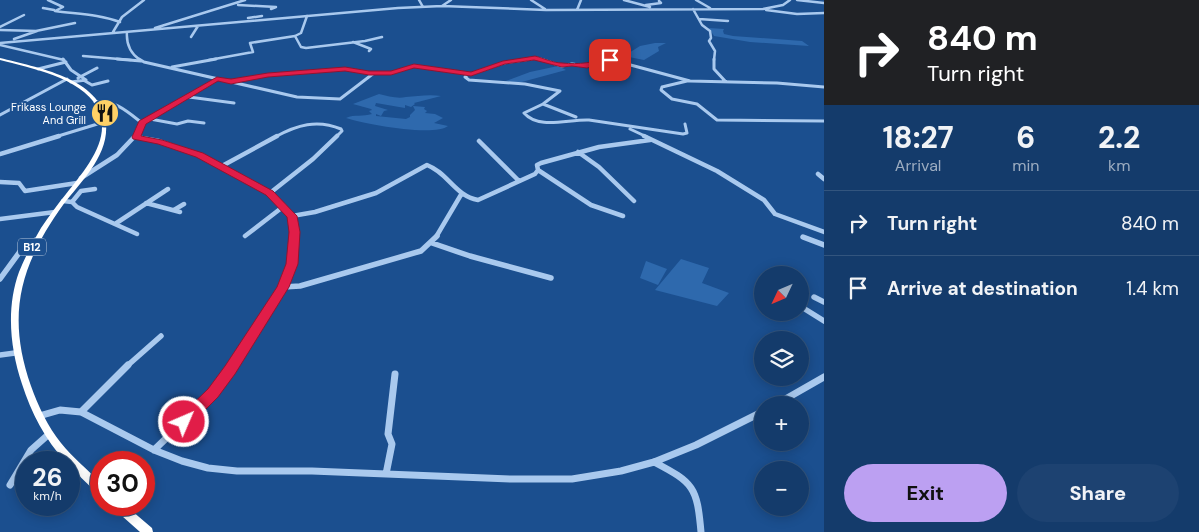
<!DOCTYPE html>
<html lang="en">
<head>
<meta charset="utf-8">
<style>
	:root { --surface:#143b6b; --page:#1d4271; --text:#f1f3f6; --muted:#9dadc1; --line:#33557e; --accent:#bca0f2 }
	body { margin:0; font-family:"DM Sans",sans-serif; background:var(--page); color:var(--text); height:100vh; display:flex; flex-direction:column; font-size:19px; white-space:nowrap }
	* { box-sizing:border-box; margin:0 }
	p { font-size:16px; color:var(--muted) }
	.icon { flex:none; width:28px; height:28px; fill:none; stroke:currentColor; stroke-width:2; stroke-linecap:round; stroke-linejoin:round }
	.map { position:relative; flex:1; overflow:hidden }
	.sheet { display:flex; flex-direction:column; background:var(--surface); width:375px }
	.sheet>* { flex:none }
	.banner { background:#202124; color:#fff; overflow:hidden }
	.needle { width:32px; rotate:226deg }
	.controls { position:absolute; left:754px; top:266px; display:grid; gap:10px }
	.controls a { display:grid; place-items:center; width:55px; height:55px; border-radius:50%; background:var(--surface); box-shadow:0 2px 12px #0003,0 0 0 1px var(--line); font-size:25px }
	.speed { position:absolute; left:15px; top:451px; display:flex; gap:10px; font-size:25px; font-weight:700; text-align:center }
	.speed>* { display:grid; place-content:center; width:65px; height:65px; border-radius:50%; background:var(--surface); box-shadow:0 2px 12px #0003,0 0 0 1px var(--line); line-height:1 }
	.speed small { font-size:12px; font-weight:400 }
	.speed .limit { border:8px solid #d22; background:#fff; color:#111 }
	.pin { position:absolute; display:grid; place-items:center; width:42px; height:42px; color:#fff; margin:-21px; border-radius:10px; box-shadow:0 2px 8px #0006 }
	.me { position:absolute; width:55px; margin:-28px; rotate:45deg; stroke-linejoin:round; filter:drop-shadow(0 0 4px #0008) }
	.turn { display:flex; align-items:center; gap:18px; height:105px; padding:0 20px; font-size:22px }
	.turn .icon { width:65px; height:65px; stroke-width:2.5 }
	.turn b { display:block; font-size:35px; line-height:42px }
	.eta { display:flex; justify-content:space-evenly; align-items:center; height:85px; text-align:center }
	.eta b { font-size:30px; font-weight:800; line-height:35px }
	.action { display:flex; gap:10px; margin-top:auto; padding:10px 20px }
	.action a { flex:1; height:58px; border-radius:30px; background:var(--accent); color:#111; font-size:20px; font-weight:800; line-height:58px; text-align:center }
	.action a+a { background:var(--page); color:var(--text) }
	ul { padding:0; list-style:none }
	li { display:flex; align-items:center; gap:15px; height:65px; padding:0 20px; border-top:1px solid var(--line) }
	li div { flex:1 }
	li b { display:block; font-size:19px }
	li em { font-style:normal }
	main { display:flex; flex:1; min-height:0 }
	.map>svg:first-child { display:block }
	.green { fill:#2e69ad }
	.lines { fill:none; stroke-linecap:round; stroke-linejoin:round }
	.minor-far4 { stroke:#a9c9ee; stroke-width:2.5 }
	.minor-far3 { stroke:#a9c9ee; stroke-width:3 }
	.minor-far2 { stroke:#a9c9ee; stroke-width:4.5 }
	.minor-far1 { stroke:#a9c9ee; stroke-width:5.5 }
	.minor { stroke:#a9c9ee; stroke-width:7 }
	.highway { fill:#fff; fill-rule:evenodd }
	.route { fill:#e11d48; stroke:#92132f }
	.labels { text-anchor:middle; stroke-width:4; stroke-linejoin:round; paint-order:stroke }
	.far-poi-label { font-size:11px; fill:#fff; stroke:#1b4f8f; text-anchor:end }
	.shield { fill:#1b4f8f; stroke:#bbcadd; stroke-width:1 }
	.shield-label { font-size:11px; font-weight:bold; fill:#fff }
</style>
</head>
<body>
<main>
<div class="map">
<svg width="824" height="532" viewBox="0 0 824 532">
	<rect width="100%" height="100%" fill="#1b4f8f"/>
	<!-- green -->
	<path class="green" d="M 709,28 L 724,29 L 723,31 L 724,34 L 733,36 L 802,41 L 809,46 L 750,42 L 714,36 Z
		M 655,43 L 666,43 L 658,47 L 659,51 L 644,60 L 624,56 L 640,46 Z
		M 558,66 L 566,70 L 518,83 L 503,82 L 530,72 Z
		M 379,94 C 388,96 397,99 406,97 C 417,96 430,94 441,96 L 414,103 L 415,104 L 411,107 L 405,105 L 405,108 L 376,103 L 375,106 L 388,110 L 384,111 L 381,116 L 376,114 L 376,116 L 406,119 L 410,117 L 410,115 L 415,110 L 413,106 L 425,107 L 424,109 L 427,111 L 425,113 L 435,114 L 443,118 L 434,123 L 448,126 C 434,137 364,124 346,118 C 355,114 363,117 372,114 L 369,111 L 372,110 L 371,109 L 353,104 Z
		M 681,259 L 709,268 L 702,283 L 729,293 L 717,306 L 655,290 Z
		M 646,261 L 667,269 L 658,285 L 640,278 Z"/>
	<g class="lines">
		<!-- minor-far4 -->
		<path class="minor-far4" d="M 48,0 L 63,7 L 55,11 C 77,14 99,14 120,22
			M 419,0 L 423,7
			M 531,0 L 545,9
			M 624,0 L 650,7
			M 696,0 L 710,8
			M 797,0 L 824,3
			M 238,5 L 276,7 L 271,9
			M 646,5 L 661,3 L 659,1
			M 442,6 L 451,0
			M 43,8 L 54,10
			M 693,9 L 702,25 L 710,31 L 711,38 L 709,41 L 715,51 L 714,60
			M 577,10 L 581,0
			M 766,10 L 797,14 L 824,13
			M 248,18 L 262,16
			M 699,19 L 728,21
			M 0,27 L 24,15
			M 155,28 L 245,0
			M 0,30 L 37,31 L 14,39
			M 36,31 L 75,23
			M 113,32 L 122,17 L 144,0
			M 127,32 C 126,44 130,53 140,60
			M 295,36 L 301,47 L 306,48 L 365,41 L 382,37
			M 191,37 L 198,26
			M 353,42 L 371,49 L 369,51
			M 0,43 L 398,8 L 442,6 L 546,10 L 763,9 L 783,5 L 790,0
			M 0,45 L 64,60
			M 83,56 L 131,60
			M 209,60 L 253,52 L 250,43 L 295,36 L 301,33 L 307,16
			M 522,60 L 537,58 L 544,60"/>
		<!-- minor-far3 -->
		<path class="minor-far3" d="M 63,59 L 71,70 L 86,80 L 71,82
			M 117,59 L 141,61
			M 139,59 L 144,62 L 297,97 L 340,99 L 374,73
			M 540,59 L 562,66 L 572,64 L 587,66 L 612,60 L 690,81 L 777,83 L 824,87
			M 714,59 L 714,69 L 726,82
			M 172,67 L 216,59
			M 38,69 L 66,62
			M 468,74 L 465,77 L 469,80 L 525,84 L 560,91 L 543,104 L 524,113 C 539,130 568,119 589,120 L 683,134 L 687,133 L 685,124
			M 78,78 L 97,68
			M 85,81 L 92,85 L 108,81
			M 231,81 L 268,75 L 345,69 L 369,73 L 391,73 L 414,66 L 471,74 L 503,63 L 531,59
			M 687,81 L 662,87 L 661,90 L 672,99 L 697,104 L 717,120 L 824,121
			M 189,97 L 234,103
			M 95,102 C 114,99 128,112 142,123 L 134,137
			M 543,104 L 576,117
			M 0,115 L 67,79
			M 150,119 L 177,124 L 188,121 L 204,123
			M 142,123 L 217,79
			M 630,129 L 647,137
			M 55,137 L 104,122
			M 275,137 C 297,125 317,119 341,129 L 342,131 L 336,137"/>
		<!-- minor-far2 -->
		<path class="minor-far2" d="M 644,136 L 717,171 L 764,200 L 775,214 L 824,232
			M 136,137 L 159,141 L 199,155 L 270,193 L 292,216 L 295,237
			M 479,141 L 519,181
			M 578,152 L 599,167 L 634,201
			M 0,154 L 59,136
			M 222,166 L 277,136
			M 538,170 L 591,205 L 623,216
			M 818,174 L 824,179
			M 81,178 L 117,155 L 135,136
			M 0,182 L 19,183 L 25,191 L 77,183
			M 270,193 L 313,159 L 337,136
			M 63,201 L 72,202 L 77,207 L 137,234
			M 72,202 L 81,191 L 95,189
			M 146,203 L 180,212
			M 174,210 L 184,204
			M 292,216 L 315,212 L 376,193 L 427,165 C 448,173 455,196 478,200 L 535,174 L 538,170 L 537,165 L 541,163 L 599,147 L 650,140
			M 0,219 L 55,212
			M 115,224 L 168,189
			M 245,236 L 284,206
			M 436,237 L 462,193"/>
		<!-- minor-far1 -->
		<path class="minor-far1" d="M 803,237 L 824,245
			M 432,243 L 470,256 L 551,278
			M 0,279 L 24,246 L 36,240
			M 283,287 L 300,286 L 421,251 L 437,236
			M 814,297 L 824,302
			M 800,306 L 824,321
			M 0,355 L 15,353
			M 127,366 L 161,336
			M 233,366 L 286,280 L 292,264 L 295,236"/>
		<!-- minor -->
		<path class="minor" d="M 775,405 L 824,377
			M 81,412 L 128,365
			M 39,416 L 60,410 L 81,412 L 154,450 L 182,461 L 208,468 L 237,471 L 312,471 L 511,479 L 572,479 L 621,471 L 654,462 L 696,445 L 762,412
			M 154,450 L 213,393 L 234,365
			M 654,462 C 694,483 697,487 701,532
			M 386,474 L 392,444 L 388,434 L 395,374
			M 10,485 L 31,450 L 49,434"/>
		<!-- highway -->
		<path class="highway" d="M 0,58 C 35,67 102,78 106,123 C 109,156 81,181 63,205 C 20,265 6,315 31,386 C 38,406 48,427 61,443 C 73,458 88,470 101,483 L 101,495 L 97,493 L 69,466 L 69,462 L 66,462 C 45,440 31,412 22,384 C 10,348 6,308 19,272 C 25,257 33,242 41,228 C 49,216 57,205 66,194 C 84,171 114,138 97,107 C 80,77 30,68 0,60 Z
			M 112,505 L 125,505 L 152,528 L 153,532 L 140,532 L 113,508 Z"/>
	</g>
	<!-- route -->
	<path class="route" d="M 535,56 C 543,58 553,63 562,63 C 579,65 594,62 610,58 L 613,60 L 587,68 L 572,66 L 562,67 L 534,60 L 505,64 L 471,76 L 414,68 L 391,75 L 369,75 L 345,71 L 268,77 L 231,84 L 218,81 L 146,124 L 141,136 L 162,140 L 203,153 L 273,191 L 297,216 L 300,232 L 298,264 L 289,287 L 235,374 L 218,397 L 189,426 L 184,428 L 179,426 L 176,422 L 179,417 L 208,389 L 225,366 L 277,287 L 286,264 L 289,232 L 287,217 L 266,195 L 196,157 L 158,144 L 133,139 L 132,137 L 139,121 L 217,77 L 231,79 L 268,73 L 345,67 L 369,71 L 391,71 L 414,64 L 471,72 L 503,61 Z"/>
	<!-- icons -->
	<defs>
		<symbol id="restaurant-disc" viewBox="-11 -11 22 22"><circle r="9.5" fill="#ffd166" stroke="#1b4f8f"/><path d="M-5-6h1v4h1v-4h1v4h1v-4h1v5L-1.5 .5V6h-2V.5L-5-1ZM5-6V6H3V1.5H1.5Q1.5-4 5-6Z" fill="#111"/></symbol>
	</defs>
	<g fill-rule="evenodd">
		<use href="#restaurant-disc" x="89" y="97" width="32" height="32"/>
	</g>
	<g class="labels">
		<!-- far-poi labels -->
		<g class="far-poi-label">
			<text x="86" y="111">Frikass Lounge<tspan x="86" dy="13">And Grill</tspan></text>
		</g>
		<!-- shield labels -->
		<rect class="shield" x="18" y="238.5" width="28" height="17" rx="4"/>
		<g class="shield-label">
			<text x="32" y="251">B12</text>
		</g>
	</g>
</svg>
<div class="controls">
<a><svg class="needle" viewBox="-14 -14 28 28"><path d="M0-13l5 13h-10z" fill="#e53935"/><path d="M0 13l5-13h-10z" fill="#9dadc1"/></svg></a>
<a><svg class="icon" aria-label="layers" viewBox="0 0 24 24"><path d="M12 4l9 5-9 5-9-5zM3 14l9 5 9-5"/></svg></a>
<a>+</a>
<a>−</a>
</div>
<div class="speed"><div>26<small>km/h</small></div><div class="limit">30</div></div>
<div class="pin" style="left:610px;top:60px;background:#d93025"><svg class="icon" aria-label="arrive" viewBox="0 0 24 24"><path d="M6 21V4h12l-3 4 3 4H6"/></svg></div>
<svg class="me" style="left:184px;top:422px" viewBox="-20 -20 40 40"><circle r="17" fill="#e11d48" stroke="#fff" stroke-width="3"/><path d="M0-11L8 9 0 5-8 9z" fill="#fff"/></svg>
</div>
<section class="sheet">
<div class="banner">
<div class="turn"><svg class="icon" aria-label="right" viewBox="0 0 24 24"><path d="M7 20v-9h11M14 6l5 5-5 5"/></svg><div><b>840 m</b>Turn right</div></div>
</div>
<div class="eta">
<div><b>18:27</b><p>Arrival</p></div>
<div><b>6</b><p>min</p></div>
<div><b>2.2</b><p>km</p></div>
</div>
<ul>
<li><svg class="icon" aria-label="right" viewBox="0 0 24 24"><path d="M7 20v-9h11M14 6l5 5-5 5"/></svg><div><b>Turn right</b></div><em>840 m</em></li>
<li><svg class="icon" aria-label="arrive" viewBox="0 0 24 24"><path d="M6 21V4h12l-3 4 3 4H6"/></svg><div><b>Arrive at destination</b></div><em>1.4 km</em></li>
</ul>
<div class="action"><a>Exit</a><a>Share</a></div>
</section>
</main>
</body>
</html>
